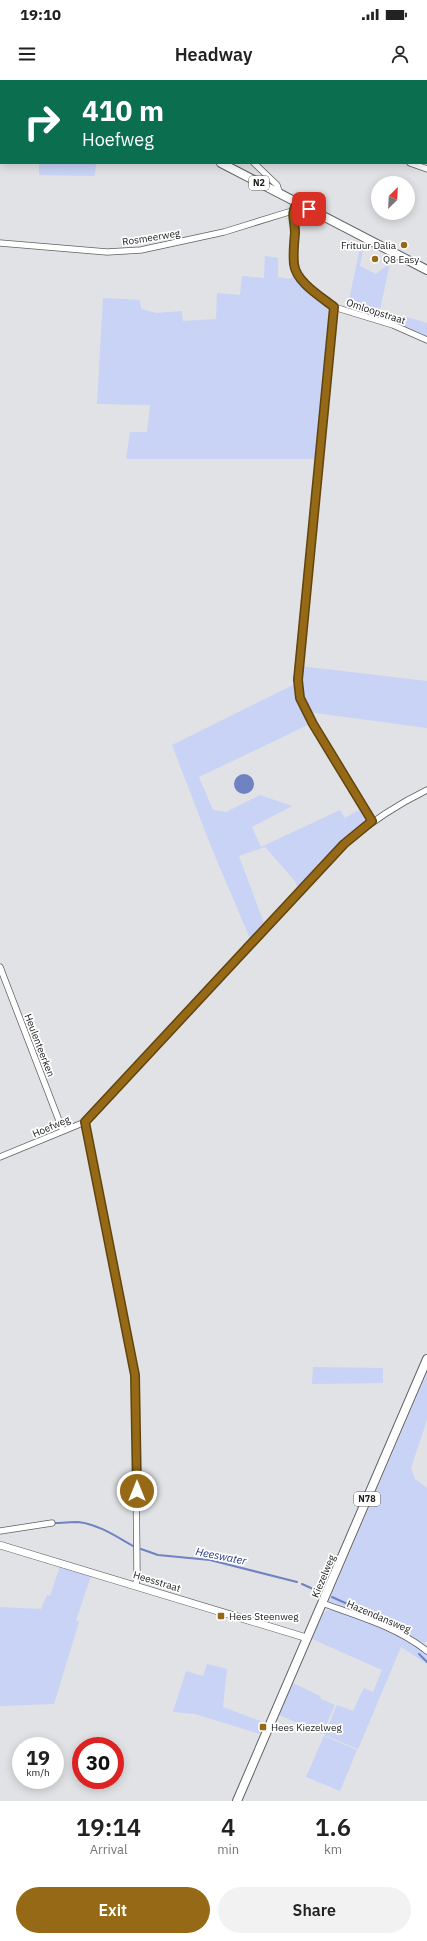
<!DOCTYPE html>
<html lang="en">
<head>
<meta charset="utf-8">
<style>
	:root { --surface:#fff; --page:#f2f2f2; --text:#222; --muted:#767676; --accent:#956915 }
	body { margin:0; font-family:"IBM Plex Sans",sans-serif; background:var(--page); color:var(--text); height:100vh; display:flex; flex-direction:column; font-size:15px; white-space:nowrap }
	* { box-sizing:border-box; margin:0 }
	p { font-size:13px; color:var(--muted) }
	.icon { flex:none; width:22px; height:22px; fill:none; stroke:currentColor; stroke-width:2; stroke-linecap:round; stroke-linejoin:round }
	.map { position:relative; height:1721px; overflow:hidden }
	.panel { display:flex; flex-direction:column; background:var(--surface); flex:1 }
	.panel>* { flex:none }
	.banner { position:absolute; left:0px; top:0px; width:427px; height:84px; box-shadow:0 2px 10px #0003; background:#0b6e4f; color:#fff; overflow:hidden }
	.needle { width:26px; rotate:24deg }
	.tools { position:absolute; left:371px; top:96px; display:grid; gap:8px }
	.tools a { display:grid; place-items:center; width:44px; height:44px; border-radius:50%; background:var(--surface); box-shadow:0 2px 10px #0003; font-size:20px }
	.speed { position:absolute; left:12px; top:1657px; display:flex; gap:8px; font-size:20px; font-weight:700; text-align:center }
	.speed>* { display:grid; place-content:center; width:52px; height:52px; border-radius:50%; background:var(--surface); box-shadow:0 2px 10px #0003; line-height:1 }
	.speed small { font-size:10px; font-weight:400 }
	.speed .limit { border:6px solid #d22; background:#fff; color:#111 }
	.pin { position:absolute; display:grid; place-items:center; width:34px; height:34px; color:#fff; margin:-17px; border-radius:8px; box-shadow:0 2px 6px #0006 }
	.me { position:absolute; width:44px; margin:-22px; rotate:0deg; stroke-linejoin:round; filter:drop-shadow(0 0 3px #0008) }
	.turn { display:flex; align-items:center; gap:14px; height:84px; padding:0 16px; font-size:18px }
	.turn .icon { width:52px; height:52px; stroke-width:2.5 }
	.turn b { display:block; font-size:28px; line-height:34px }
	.eta { display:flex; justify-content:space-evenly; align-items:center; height:68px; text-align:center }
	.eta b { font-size:24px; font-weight:600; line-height:28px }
	.action { display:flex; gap:8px; margin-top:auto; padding:8px 16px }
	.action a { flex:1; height:46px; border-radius:24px; background:var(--accent); color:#fff; font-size:16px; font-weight:600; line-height:46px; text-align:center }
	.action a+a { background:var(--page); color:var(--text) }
	.status { display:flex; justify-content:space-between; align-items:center; height:28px; padding:0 20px; background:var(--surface); direction:ltr }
	.status svg { height:11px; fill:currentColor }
	header { display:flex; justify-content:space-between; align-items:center; height:52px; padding:0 16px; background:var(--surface); font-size:18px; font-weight:600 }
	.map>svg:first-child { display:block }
	.green { fill:#c8d3f5 }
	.water { fill:#6f82c2 }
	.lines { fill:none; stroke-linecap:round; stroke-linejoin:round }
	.stream { stroke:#6f82c2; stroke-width:2 }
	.minor-casing { stroke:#606164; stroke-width:7 }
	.tertiary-casing { stroke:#606164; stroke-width:8 }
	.primary-casing { stroke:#606164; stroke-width:10 }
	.minor { stroke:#fff; stroke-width:5.5 }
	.tertiary { stroke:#fff; stroke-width:7 }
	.primary { stroke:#fff; stroke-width:8 }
	.route-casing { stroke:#61440e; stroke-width:10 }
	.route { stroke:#956915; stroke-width:7 }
	.poi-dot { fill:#956915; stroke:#fff; stroke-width:1.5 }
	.labels { text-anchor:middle; stroke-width:3.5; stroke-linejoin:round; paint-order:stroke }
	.shield { fill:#fff; stroke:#646464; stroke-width:1 }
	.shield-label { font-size:9px; font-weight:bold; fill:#212122 }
	.street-label { font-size:10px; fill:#212122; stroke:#fff }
	.poi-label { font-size:10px; fill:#212122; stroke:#fff; text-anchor:start }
	.water-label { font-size:11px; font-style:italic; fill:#2b3a87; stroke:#fff }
</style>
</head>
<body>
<div class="status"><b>19:10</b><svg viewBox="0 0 49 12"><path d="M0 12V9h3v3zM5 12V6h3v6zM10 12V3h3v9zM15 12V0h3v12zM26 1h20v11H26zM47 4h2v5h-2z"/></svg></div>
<header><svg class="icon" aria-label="menu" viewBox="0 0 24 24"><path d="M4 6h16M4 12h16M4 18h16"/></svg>Headway<svg class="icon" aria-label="person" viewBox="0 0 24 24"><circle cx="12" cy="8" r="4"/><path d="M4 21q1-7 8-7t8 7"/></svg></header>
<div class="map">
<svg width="427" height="1721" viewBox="0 0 427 1721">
	<rect width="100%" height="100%" fill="#e1e2e5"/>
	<!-- green -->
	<path class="green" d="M 39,83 L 96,83 L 95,96 L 39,95 Z
		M 361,163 L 364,165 L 360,186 L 376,194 L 390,183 L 380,230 L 399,238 L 400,235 L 427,243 L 427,258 L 377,237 L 347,229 Z
		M 265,176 L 278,178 L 278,197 L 289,199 L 295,196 L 329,229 L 315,379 L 126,379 L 130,352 L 147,352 L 150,325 L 97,324 L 103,218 L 140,220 L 141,229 L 156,233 L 182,231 L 183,241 L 216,239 L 217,213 L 240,215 L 242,196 L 264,198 Z
		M 300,586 L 427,601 L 427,648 L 308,632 C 300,616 299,603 300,586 Z
		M 295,604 L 298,619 L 310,644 L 199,697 L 213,730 L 226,732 L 260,715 L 292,726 L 252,747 L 261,767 L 340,730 L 345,738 L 362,728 L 367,738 L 366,741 L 326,779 L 298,809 L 295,801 L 265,767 L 239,776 L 265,846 L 251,861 L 210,764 L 172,665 Z
		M 313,1287 L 383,1288 L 383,1303 L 312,1304 Z
		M 427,1293 L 427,1340 L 411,1388 L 415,1399 L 427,1408 L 427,1561 L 424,1563 L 385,1544 L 329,1521 Z
		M 60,1486 L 91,1496 L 76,1540 L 79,1542 L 54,1624 L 0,1626 L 0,1527 L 41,1529 L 47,1515 L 50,1516 Z
		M 327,1530 L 333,1530 C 366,1540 400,1552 427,1575 L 427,1584 L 401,1567 L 358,1669 L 324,1655 L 337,1625 L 353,1631 L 364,1608 L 373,1612 L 382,1590 L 312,1559 L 322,1535 Z
		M 207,1584 L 227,1589 L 223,1627 L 265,1643 L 260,1654 L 195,1634 L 173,1632 L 186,1591 L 203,1596 Z
		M 293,1603 L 320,1616 L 321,1619 L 335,1625 L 322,1654 L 279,1635 Z
		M 324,1656 L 357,1670 L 340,1711 L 306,1697 Z"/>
	<!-- water -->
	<path class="water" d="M234 704a10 10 0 1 1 20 0a10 10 0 1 1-20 0Z"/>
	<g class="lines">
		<!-- stream -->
		<path class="stream" d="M 53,1443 C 62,1443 70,1442 78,1442 C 98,1444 117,1457 133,1466
			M 141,1469 L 158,1475 L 210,1480 L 297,1502
			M 302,1504 L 320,1512
			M 332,1517 L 399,1547
			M 419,1574 L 427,1582"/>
		<defs>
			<path id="minor" d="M 152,0 L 154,1
				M 254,83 L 277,105 L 280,114
				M 410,83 L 427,89
				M 292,131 L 295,147 L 294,184 L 298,195 L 312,209 L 334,227 L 393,245 L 427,260
				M 0,163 L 107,172 L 141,170 L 224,152 L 292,131 L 297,123
				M 334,227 L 297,599 L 300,618 L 313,644 L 372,741
				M 0,887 L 63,1051
				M 85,1042 L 135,1295 L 137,1491 L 136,1505
				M 0,1077 L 85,1042 L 344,764 C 371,742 396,725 427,710
				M 0,1451 L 52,1443
				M 322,1523 C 358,1536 397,1547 427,1571"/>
			<path id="tertiary" d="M 0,1465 L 307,1558"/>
			<path id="primary" d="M 61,0 L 63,1
				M 221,83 L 427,190
				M 237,1721 L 427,1279"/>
		</defs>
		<!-- minor casing -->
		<use href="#minor" class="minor-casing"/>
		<!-- tertiary casing -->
		<use href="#tertiary" class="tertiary-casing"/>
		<!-- primary casing -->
		<use href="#primary" class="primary-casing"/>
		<!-- minor -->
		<use href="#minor" class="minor"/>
		<!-- tertiary -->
		<use href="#tertiary" class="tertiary"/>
		<!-- primary -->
		<use href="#primary" class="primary"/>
	</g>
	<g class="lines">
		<defs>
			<path id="route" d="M 137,1411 L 135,1295 L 85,1042 L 344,764 L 372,741 L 313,644 L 300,618 L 298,600 L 334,227 C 320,216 296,202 294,184 C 293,174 294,163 295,153 C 295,139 290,135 297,123 L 309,129"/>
		</defs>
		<!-- route casing -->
		<use href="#route" class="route-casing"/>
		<!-- route -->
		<use href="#route" class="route"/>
	</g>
	<!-- markers -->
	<g class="poi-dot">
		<circle cx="404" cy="165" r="4"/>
		<circle cx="375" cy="179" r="4"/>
		<rect x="217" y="1532" width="8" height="8" rx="2"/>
		<rect x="259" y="1643" width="8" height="8" rx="2"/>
	</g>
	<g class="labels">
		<!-- shield labels -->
		<g class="shield">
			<rect x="249" y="96" width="20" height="14" rx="3"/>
			<rect x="354" y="1412" width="26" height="14" rx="3"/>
		</g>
		<g class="shield-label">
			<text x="259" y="106">N2</text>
			<text x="367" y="1422">N78</text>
		</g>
		<!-- street labels -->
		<g class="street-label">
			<text transform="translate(151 157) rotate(-9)" y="4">Rosmeerweg</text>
			<text transform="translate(376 231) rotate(18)" y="4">Omloopstraat</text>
			<text transform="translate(40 965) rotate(69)" y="4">Heulenteerken</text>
			<text transform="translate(51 1046) rotate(-23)" y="4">Hoefweg</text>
			<text transform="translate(323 1496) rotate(-67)" y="4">Kiezelweg</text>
			<text transform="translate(157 1501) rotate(17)" y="4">Heesstraat</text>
			<text transform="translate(379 1536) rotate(23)" y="4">Hazendansweg</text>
		</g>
		<!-- poi labels -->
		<g class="poi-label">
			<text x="396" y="169" text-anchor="end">Frituur Dalia</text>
			<text x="383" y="183">Q8 Easy</text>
			<text x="229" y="1540">Hees Steenweg</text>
			<text x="271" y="1651">Hees Kiezelweg</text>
		</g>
		<!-- water labels -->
		<g class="water-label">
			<text transform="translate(221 1476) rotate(11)" y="4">Heeswater</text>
		</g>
	</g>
</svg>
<div class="tools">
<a><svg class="needle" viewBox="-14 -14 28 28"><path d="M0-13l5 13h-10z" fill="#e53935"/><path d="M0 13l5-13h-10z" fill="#767676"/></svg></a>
</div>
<div class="speed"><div>19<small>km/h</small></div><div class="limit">30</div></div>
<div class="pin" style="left:309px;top:129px;background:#d93025"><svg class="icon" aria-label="arrive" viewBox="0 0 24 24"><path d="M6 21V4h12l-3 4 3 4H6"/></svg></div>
<svg class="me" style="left:137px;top:1411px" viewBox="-20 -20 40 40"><circle r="17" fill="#956915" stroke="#fff" stroke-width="3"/><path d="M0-11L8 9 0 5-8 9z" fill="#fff"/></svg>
<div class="banner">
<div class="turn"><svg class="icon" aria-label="right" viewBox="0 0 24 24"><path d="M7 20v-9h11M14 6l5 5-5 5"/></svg><div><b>410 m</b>Hoefweg</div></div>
</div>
</div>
<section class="panel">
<div class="eta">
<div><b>19:14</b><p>Arrival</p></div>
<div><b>4</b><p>min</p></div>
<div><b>1.6</b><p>km</p></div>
</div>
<div class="action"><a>Exit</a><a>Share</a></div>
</section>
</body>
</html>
